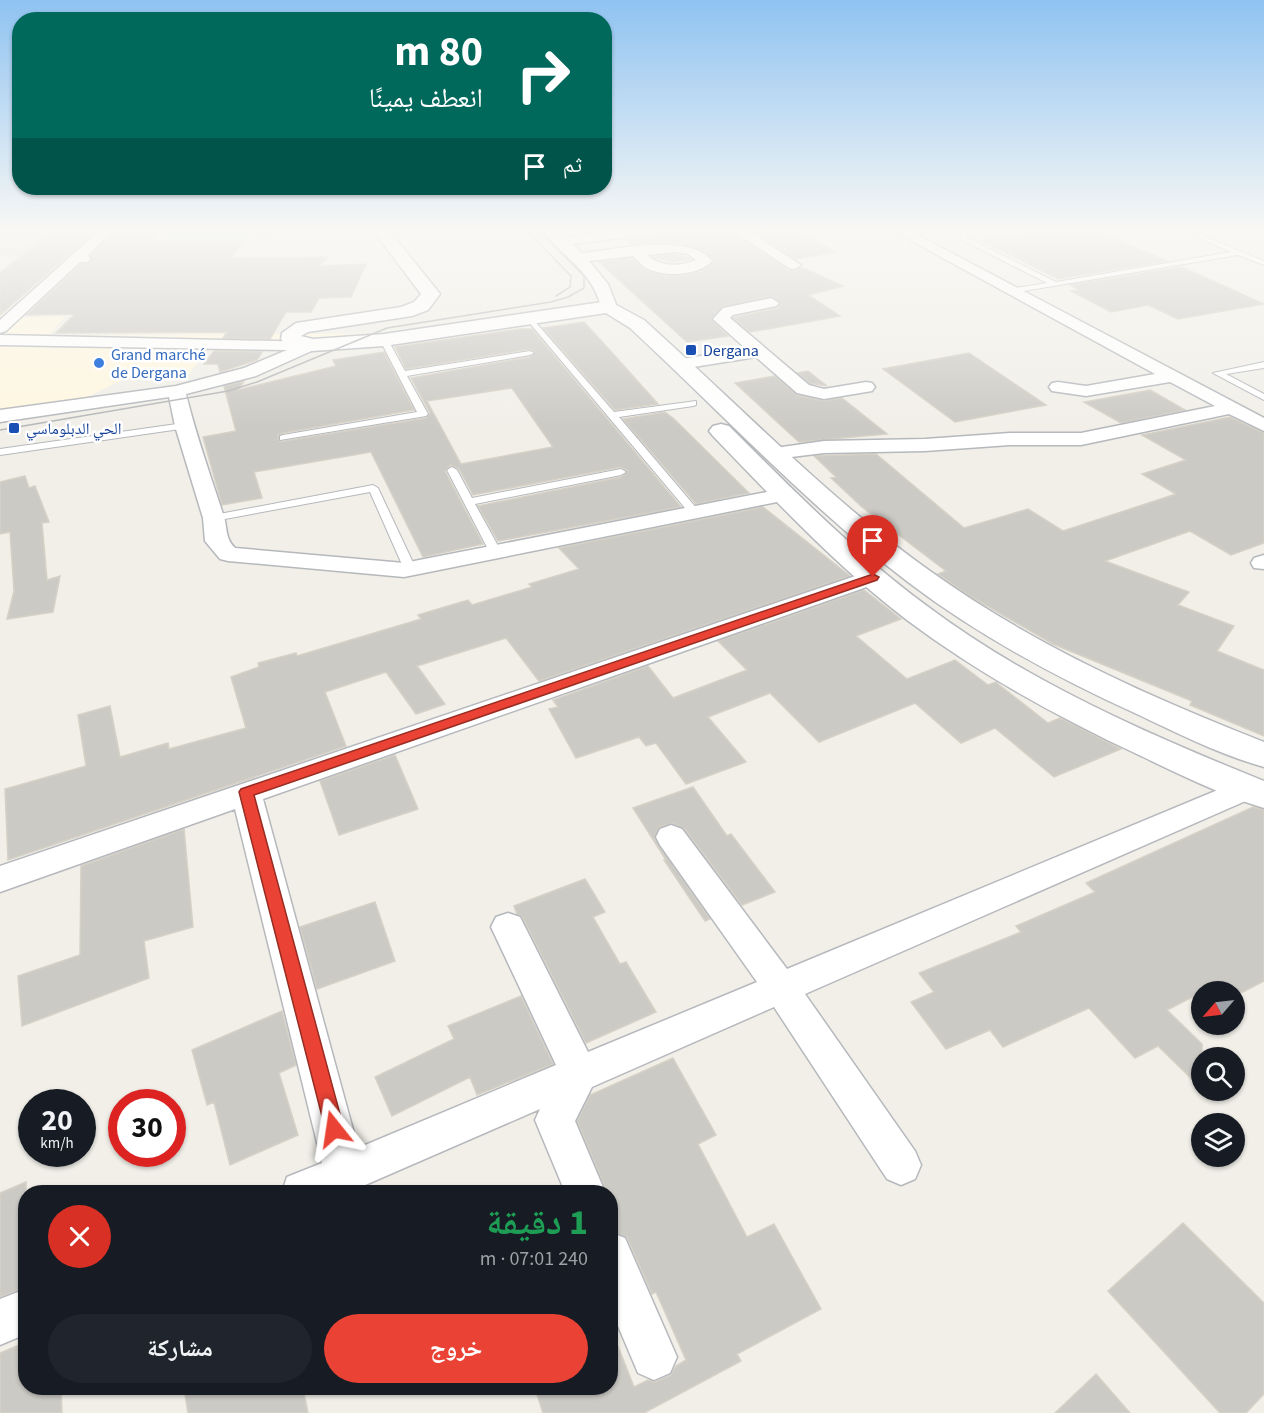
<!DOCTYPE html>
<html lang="ar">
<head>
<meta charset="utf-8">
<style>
	:root { --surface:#171b24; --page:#20242c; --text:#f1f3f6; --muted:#9ea1a6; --accent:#ea4335 }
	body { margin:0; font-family:"Source Sans 3","Noto Naskh Arabic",sans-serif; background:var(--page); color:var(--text); direction:rtl; height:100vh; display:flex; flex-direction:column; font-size:22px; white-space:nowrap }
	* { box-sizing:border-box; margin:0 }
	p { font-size:20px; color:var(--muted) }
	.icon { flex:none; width:33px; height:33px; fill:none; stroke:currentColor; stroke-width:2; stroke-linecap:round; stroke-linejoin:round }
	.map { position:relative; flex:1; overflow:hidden; direction:ltr }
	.side { position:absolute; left:18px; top:1185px; width:600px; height:210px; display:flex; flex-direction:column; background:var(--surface); border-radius:24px; box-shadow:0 2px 4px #0004; direction:rtl }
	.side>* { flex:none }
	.guide { position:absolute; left:12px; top:12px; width:600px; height:183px; border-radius:24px; box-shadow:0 2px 4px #0004; direction:rtl; background:#00695c; color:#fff; overflow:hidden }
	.needle { width:39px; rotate:242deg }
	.fabs { position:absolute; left:1191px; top:981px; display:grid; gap:12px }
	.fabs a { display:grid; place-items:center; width:54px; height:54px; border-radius:50%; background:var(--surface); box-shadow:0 2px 4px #0004; font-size:30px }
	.speed { position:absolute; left:18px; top:1089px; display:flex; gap:12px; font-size:30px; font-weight:700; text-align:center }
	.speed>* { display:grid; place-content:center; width:78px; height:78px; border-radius:50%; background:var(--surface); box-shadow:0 2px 4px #0004; line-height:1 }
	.speed small { font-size:15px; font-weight:400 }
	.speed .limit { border:9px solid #d22; background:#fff; color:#111 }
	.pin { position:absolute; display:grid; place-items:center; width:51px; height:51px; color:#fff; margin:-62px -26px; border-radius:50% 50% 50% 0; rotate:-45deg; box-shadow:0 0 6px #0007 }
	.pin .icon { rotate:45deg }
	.me { position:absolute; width:66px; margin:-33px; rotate:345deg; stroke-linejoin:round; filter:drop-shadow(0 0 4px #0008) }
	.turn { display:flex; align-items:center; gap:21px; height:126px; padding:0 30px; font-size:27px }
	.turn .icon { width:78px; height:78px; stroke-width:2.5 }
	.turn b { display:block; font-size:42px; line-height:51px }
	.then { display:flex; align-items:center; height:57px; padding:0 30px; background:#0003; gap:12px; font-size:22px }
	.round { display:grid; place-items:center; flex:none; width:63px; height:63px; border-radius:32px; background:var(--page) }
	.overview { display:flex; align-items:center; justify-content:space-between; height:102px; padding:0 30px }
	h1 { font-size:36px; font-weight:700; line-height:45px; color:#1e9e55 }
	.primary-button { display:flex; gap:12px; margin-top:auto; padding:12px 30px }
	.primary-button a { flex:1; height:69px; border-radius:36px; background:var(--accent); color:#fff; font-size:24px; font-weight:700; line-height:69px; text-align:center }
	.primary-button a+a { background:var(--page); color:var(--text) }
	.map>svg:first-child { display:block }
	.commercial { fill:#fef7e0 }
	.education { fill:#e1ded6 }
	.green { fill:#c5e8c5 }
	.building { fill:#cccac5; stroke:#d6d1c6; stroke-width:1.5; fill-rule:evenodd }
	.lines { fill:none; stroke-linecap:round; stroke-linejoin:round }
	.service-casing { stroke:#b5b8bc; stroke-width:2 }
	.minor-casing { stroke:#b5b8bc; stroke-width:3 }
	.tertiary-casing { stroke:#b5b8bc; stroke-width:3 }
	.service { fill:#fff; fill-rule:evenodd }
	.minor { fill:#fff; fill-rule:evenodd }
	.tertiary { fill:#fff; fill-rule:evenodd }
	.tram { stroke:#b6b7b8; stroke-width:1.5 }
	.route { fill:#ea4335; stroke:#982c22; stroke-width:1.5 }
	.transit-dot { fill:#1a4fb4; stroke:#fff; stroke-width:2 }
	.shop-dot { fill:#3f7fe0; stroke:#fff; stroke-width:2 }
	.labels { text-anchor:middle; stroke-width:5; stroke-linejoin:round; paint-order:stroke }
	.far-transit-label { font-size:16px; fill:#164399; stroke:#fff; text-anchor:start }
	.far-shop-label { font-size:16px; fill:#366cbe; stroke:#fff; text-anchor:start }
</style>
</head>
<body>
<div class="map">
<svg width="1264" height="1413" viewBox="0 0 1264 1413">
	<rect width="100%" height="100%" fill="#f1efe8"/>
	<!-- commercial -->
	<path class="commercial" d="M 595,314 L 340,351 L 207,350 L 189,374 L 126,378 L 83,399 L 0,410 L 0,318 L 64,317 L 48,336 L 395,333 Z"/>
	<!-- education -->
	<path class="education" d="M 0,229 L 98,229 L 68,256 L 0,257 Z"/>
	<!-- green -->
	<path class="green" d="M 174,229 L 233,229 L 231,232 L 283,232 L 278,238 L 165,239 Z"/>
	<!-- building -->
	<path class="building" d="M 55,229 L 98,229 L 0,315 L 0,273 Z
		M 117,229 L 165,229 L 153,241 L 245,240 L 231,258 L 328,257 L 319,266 L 366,264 L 351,297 L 319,298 L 311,312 L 286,312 L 270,339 L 223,338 L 227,332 L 56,333 L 75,314 L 27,315 L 81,264 L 90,263 L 91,255 Z
		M 699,229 L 728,229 L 788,270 L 795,271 L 801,267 L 843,286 L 808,295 L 840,316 L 750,332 L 733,318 L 778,308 L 781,303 L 771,296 L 723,306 L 711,319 L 728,336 L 687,342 L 599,262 L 632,258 L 647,271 L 663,275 L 682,276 L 700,272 L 714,261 L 702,250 L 670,243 L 630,244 L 625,239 Z
		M 749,229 L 791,229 L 836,252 L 795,259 Z
		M 1061,229 L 1094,229 L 1167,261 L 1058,279 L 980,240 Z
		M 675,254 L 691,259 L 671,262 L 653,257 Z
		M 1182,267 L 1264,304 L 1178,319 L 1148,305 L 1111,312 L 1071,291 L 1079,290 L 1070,285 Z
		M 584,322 L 616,357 L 658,404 L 615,410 L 543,328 Z
		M 521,329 L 532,329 L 681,507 L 498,541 L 478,506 L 621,477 L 628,471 L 621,467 L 473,495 L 459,469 L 451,465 L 445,471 L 483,544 L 423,557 L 371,452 L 254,472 L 262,498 L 222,505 L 203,437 L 236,431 L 224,386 L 244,381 L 238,390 L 336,366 L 333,360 L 384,352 L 414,410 L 283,433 L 278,435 L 279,442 L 426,418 L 430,413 L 411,378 L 530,357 L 536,352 L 530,349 L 406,369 L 395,347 ZM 512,388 L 553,447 L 461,464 L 427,401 Z
		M 214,351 L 262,352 L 257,360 L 220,372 L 218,364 L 204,364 Z
		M 969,353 L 1046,405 L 955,422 L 883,369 Z
		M 808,371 L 827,386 L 810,383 L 798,373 Z
		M 775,376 L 797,395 L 824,401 L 842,398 L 887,434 L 799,442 L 735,383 Z
		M 1150,390 L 1185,410 L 1121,423 L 1084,402 Z
		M 665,412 L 674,419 L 749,493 L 696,504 L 623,419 Z
		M 1230,417 L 1264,433 L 1264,543 L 1231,555 L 1190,531 L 1105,561 L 1189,592 L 1178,605 L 1234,626 L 1217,651 L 1264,670 L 1264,736 L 1190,705 L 1192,701 L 1053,644 L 970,596 L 938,574 L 946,571 L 862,507 L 831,478 L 836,477 L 814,456 L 876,454 L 964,528 L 1028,509 L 1063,531 L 1176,494 L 1142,474 L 1186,460 L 1142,435 Z
		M 25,476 L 29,488 L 35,486 L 49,522 L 42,523 L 47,580 L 60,576 L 53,612 L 7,619 L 14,591 L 10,532 L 0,534 L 0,482 Z
		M 763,507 L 850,576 L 539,681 L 506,638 L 417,666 L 445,704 L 416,714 L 386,672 L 325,692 L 346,746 L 8,860 L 5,789 L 86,766 L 78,715 L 110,706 L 120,757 L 168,743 L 169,749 L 246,728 L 231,677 L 259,667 L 258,663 L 296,653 L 297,656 L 421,619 L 418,615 L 468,600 L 472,605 L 532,587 L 529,584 L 579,569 L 559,548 Z
		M 864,590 L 901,619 L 856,636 L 907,679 L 955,660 L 988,685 L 996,682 L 998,684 L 1048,723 L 1060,718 L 1121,749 L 1054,777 L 995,728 L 961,743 L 915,703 L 819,742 L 770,693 L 708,717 L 746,762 L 686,784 L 656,743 L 646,746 L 639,737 L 576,758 L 549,709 L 558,707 L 553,700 L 648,666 L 673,698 L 747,670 L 718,641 Z
		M 395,755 L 418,809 L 339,835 L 320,781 Z
		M 693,787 L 727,836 L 731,834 L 775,892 L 742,905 L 684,828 L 672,823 L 659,827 L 654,838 L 710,919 L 705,921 L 664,860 L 666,860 L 633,808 Z
		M 1253,807 L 1264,810 L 1264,981 L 1243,992 L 1202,992 L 1167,1010 L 1202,1044 L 1202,1089 L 1158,1046 L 1135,1058 L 1089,1008 L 1003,1047 L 990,1030 L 946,1049 L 911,1002 L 934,992 L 919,973 L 1021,932 L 1016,926 L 1095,892 L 1086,883 Z
		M 184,829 L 193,927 L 144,941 L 149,978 L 22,1026 L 18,976 L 80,955 L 81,866 Z
		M 585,879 L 605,912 L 593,917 L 620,964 L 626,962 L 656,1012 L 586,1043 L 522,916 L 517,914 L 514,906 Z
		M 375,902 L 395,961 L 317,989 L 300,927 Z
		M 521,996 L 553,1064 L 477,1095 L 470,1077 L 392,1116 L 375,1077 L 454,1039 L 448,1026 Z
		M 282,1011 L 296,1065 L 279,1073 L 298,1135 L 230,1165 L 214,1102 L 207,1105 L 192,1050 Z
		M 673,1058 L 716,1135 L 698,1144 L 747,1237 L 774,1224 L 821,1309 L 737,1354 L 741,1361 L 644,1413 L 543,1413 L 535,1388 L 610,1388 L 610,1331 L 612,1331 L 634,1387 L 648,1380 L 655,1382 L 671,1375 L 676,1366 L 686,1360 L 656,1292 L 652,1294 L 627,1237 L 610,1230 L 610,1218 L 617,1215 L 610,1200 L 610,1192 L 607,1192 L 577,1121 L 590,1095 Z
		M 26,1182 L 26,1287 L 0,1297 L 0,1193 Z
		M 1183,1223 L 1264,1303 L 1264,1394 L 1246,1413 L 1220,1413 L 1108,1291 Z
		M 26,1342 L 26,1388 L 61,1388 L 62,1413 L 0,1413 L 0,1353 Z
		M 1096,1374 L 1130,1413 L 1055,1413 Z
		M 184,1388 L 303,1388 L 308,1413 L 188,1413 Z"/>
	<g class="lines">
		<defs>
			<path id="service" d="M 973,229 L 968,232 L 966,237 L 1056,282 L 1231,252 L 1190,234 L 1220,229 L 1239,229 L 1201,235 L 1264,261 L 1264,265 L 1238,255 L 1012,293 L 1009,293 L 1009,289 L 1047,283 L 960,239 L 963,230 Z
				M 531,317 L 614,412 L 696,401 L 696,405 L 693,406 L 619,417 L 698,510 L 698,514 L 690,514 L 528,321 L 527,319 Z
				M 381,338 L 387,338 L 405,371 L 530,351 L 534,353 L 530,355 L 407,376 L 428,414 L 426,416 L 280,440 L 280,436 L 283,435 L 417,412 L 380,340 Z
				M 1264,362 L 1264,368 L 1226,374 L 1264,394 L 1264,400 L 1213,373 Z
				M 184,423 L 189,426 L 187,428 L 0,455 L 0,449 Z
				M 452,467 L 457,470 L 472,498 L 621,469 L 626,472 L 621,475 L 475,504 L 502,553 L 496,556 L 490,553 L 447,470 Z
				M 373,485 L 378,488 L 416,569 L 414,571 L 406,571 L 404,569 L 370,492 L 214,521 L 209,518 L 214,515 Z"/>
			<path id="minor" d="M 101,229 L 115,229 L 88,255 L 90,259 L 88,262 L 80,262 L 6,331 L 0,333 L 0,320 Z
				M 541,229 L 554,229 L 564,238 L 629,229 L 663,229 L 657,233 L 572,244 L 582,253 C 616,250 689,232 712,261 C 699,276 665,277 648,269 C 642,266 638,261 633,256 L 589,261 L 608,284 L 617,307 L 609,312 L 601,307 C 592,270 562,257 541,229 ZM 675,252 L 688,254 L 696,260 C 679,267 661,267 647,255 Z
				M 730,229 L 745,229 L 801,265 L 794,269 L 789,268 Z
				M 890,229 L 906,229 L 1264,418 L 1264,431 L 1229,414 L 1081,445 L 1010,445 L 925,451 L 824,453 L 775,459 L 768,457 L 765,453 L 768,449 L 824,441 L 925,439 L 1010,433 L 1081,433 L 1215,406 L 1170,382 L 1086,396 L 1052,391 L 1049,387 L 1052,383 L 1058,382 L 1086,386 L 1155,374 Z
				M 771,298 L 779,303 L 776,306 L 733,315 L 730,318 L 809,385 L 824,389 L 866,382 L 872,383 L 875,387 L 872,391 L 824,399 L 797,393 L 756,357 L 681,369 L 675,368 L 673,364 L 675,360 L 746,349 L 713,319 L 723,308 Z
				M 0,335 L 318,342 L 320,345 L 318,348 L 256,376 L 186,394 C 196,435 210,474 223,514 C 228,527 224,537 235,548 L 404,563 L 782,489 L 789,491 L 792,495 L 789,499 L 782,501 L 404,577 L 228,561 L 220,559 L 205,541 L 203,518 L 175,426 L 169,397 L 0,422 L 0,410 L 176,386 L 244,368 L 287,350 L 0,345 Z
				M 1264,555 L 1264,569 L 1254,568 L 1251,563 L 1254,558 Z
				M 873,570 L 881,572 L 885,577 L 881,582 L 263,799 L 358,1148 L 556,1065 L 491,927 L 496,917 L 508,913 L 520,917 L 588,1052 L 757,982 L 660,845 L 656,837 L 660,829 L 671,825 L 682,829 L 787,969 L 1237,782 L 1247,778 L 1257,782 L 1262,789 L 1257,796 L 805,994 L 915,1151 L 921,1165 L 915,1179 L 901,1185 L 887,1179 L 774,1007 L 592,1087 L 575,1121 L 605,1192 L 565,1192 L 535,1120 L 540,1109 L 349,1192 L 282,1192 L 287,1177 L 322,1163 L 235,809 L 0,892 L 0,866 Z
				M 610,1232 L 625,1238 L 677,1357 L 670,1373 L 654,1380 L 638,1373 L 610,1307 Z
				M 26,1289 L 26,1334 L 0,1345 L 0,1299 Z"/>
			<path id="tertiary" d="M 372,229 L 388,229 L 440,294 L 428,310 L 412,316 L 308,332 L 301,336 L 313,339 L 384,334 L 609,301 L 644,320 C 738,404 827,498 930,571 C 1033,645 1147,696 1264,742 L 1264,767 C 1221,755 1179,734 1139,715 C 1058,678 979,636 908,582 C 808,506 722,413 630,328 L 606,313 L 384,346 L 312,351 L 284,343 L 281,339 L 282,333 L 296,323 L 401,307 L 414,302 L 421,294 Z
				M 721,424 L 729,426 C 792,489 855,553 927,606 C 1028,682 1147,734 1264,781 L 1264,808 C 1221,795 1179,774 1139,755 C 1058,717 979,674 907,620 C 836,566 775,500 713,436 L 709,431 L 713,426 Z"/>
		</defs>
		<!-- service casing -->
		<use href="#service" class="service-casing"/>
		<!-- minor casing -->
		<use href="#minor" class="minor-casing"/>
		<!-- tertiary casing -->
		<use href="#tertiary" class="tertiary-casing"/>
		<!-- service -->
		<use href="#service" class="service"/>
		<!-- minor -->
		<use href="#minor" class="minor"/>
		<!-- tertiary -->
		<use href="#tertiary" class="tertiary"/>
		<!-- tram -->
		<path class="tram" d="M 525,229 L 571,276 L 570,287 L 556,296
			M 0,430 L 228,391 L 257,382 L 387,328 L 551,302 L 568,297 L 584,288 L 584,276 L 537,229"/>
	</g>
	<!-- sky -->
	<linearGradient id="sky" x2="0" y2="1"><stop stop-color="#8fc3f1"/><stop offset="0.54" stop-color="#f9f8f5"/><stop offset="1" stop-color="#f9f8f5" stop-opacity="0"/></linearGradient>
	<rect width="1264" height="427" fill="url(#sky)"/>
	<!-- route -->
	<path class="route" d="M 873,574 L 879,577 L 877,580 L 254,795 L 344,1129 L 341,1136 L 334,1139 L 327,1136 L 239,792 L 241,789 Z"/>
	<!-- markers -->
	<g class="transit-dot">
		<rect x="685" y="344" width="12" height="12" rx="3"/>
		<rect x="8" y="422" width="12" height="12" rx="3"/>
	</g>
	<circle class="shop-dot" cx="99" cy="363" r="6"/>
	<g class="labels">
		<!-- far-transit labels -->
		<g class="far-transit-label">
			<text x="703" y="356">Dergana</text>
			<text x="26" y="434">الحي الدبلوماسي</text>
		</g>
		<!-- far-shop labels -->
		<g class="far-shop-label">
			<text x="111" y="360">Grand marché<tspan x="111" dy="18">de Dergana</tspan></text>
		</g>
	</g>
</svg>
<div class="fabs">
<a><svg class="needle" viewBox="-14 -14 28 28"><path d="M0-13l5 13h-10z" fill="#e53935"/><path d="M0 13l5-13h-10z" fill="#9ea1a6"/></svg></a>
<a><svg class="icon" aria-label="search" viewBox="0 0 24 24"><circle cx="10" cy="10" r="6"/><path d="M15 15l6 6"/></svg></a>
<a><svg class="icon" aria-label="layers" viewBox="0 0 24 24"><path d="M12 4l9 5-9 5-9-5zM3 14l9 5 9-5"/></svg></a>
</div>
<div class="speed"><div>20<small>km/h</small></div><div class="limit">30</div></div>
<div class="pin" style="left:873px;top:577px;background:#d93025"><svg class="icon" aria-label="arrive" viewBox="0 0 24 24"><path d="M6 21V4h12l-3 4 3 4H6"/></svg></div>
<svg class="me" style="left:334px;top:1129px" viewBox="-20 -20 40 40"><path d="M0-17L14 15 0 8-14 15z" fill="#ea4335" stroke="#fff" stroke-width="4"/></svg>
<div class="guide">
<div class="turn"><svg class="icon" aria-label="right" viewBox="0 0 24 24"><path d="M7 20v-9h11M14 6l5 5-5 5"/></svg><div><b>80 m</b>انعطف يمينًا</div></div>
<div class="then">ثم<svg class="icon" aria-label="arrive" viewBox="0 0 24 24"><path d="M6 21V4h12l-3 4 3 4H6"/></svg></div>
</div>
<section class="side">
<div class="overview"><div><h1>1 دقيقة</h1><p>240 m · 07:01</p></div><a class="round" style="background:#d93025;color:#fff"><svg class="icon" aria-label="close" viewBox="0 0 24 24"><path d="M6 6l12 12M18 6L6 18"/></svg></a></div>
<div class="primary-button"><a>خروج</a><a>مشاركة</a></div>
</section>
</div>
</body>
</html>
